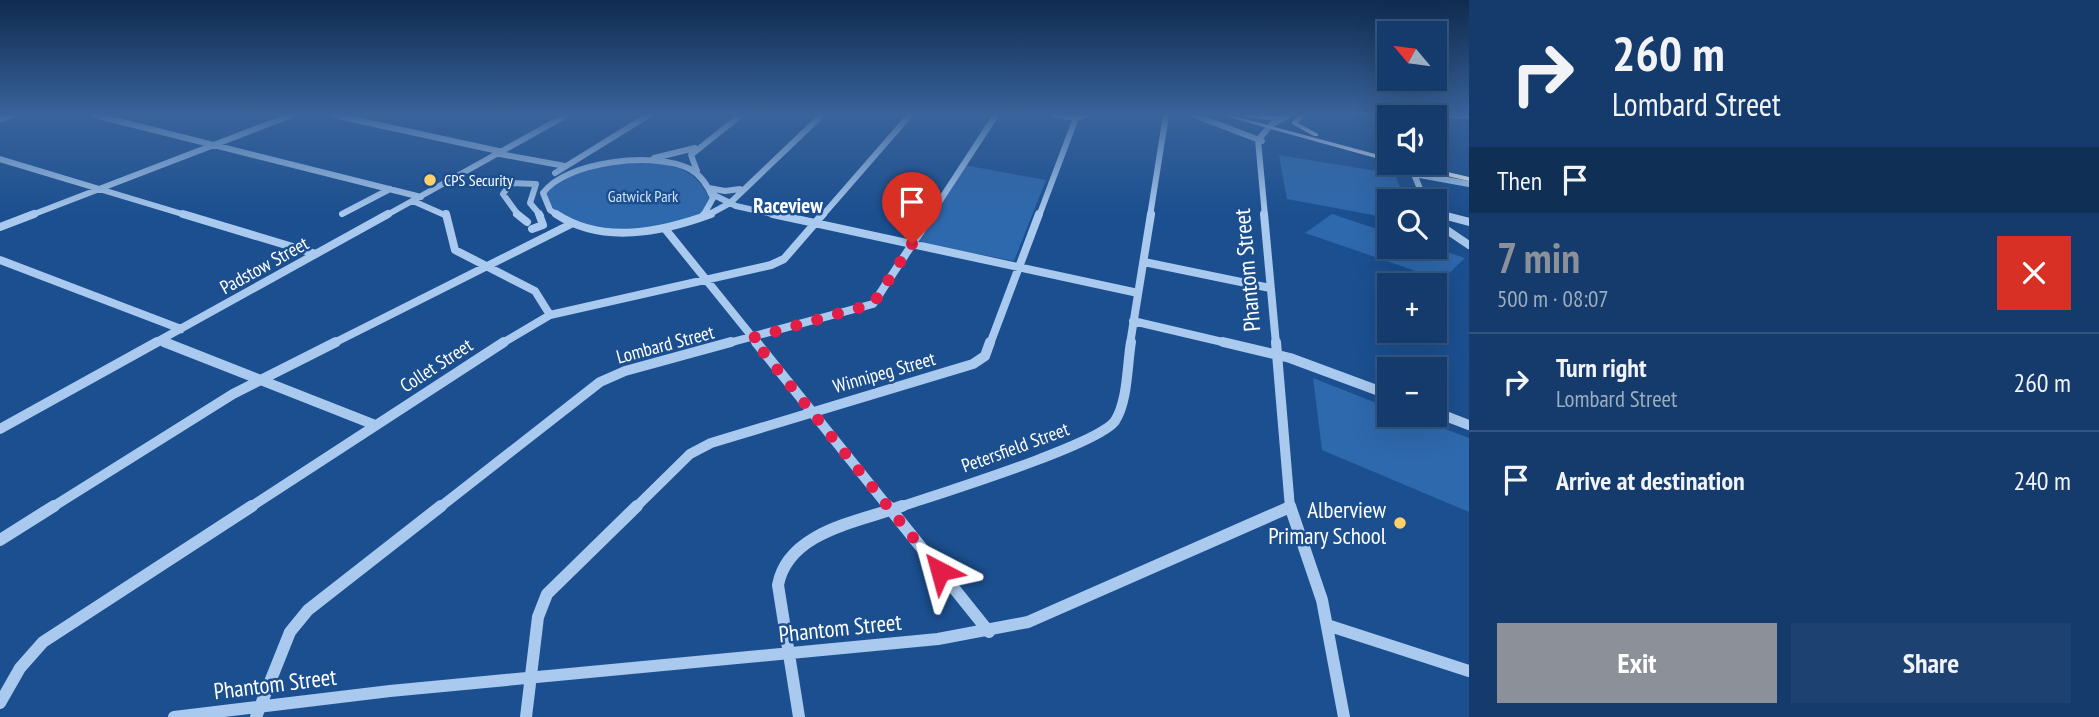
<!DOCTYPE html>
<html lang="en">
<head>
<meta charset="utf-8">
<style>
	:root { --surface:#143b6b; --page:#1d4271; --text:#f1f3f6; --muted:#9dadc1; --line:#33557e; --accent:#8c9099 }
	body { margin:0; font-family:"PT Sans Narrow",sans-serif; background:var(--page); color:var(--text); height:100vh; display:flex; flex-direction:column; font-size:26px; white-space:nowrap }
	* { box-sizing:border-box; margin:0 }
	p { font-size:23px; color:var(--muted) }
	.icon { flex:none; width:38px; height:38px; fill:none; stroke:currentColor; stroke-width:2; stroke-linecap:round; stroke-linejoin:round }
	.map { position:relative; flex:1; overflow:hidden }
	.details { display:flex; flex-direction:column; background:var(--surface); width:630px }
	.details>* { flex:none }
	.guide { background:#143b6b; color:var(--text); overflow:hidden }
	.needle { width:46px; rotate:299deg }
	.tools { position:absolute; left:1377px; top:21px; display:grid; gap:14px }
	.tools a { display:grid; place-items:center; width:70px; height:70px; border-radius:0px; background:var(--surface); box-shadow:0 7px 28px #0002,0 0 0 2px var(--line); font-size:35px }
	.pin { position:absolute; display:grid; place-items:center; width:60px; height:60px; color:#fff; margin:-72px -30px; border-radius:50% 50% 50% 0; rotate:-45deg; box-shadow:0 0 7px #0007 }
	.pin .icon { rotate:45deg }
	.me { position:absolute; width:77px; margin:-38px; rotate:321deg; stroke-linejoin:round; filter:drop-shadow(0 0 5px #0008) }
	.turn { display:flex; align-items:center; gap:24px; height:147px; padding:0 28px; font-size:32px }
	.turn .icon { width:91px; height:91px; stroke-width:2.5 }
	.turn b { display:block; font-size:49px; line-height:60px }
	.then { display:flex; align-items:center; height:66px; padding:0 28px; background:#0003; gap:14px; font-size:26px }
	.round { display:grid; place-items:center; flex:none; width:74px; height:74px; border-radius:0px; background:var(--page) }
	.headline { display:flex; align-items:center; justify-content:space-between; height:119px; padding:0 28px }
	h1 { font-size:42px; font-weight:700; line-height:52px; color:var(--accent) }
	.button { display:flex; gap:14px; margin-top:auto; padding:14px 28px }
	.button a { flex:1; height:80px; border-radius:0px; background:var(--accent); color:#fff; font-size:28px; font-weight:700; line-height:80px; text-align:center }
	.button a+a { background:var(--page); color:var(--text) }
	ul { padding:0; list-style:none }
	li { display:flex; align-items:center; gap:21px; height:98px; padding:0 28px; border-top:2px solid var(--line) }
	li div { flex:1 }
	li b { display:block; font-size:26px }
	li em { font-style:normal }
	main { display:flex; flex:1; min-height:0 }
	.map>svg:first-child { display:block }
	.green { fill:#2e69ad }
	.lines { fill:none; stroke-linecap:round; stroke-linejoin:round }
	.minor-far3 { stroke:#a9c9ee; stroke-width:6 }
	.minor-far2 { stroke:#a9c9ee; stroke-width:8 }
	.minor-far1 { stroke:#a9c9ee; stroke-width:10 }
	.minor { stroke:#a9c9ee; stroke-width:12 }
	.major { fill:#f0f6ff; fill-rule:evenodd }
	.route { stroke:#e11d48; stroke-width:12; stroke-dasharray:0 21.6 }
	.poi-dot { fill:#ffd166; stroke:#1b4f8f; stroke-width:2.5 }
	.labels { text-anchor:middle; stroke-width:5; stroke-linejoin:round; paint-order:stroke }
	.far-poi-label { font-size:16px; fill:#fff; stroke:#1b4f8f; text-anchor:start }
	.far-park-label { font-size:16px; fill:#cfe3fa; stroke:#1b4f8f }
	.street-label { font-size:19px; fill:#fff; stroke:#1b4f8f }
	.far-district-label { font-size:21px; font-weight:bold; fill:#fff; stroke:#1b4f8f }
	.near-street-label { font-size:23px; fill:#fff; stroke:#1b4f8f }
	.near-poi-label { font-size:23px; fill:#fff; stroke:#1b4f8f; text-anchor:end }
</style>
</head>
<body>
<main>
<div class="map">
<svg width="1469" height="717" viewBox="0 0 1469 717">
	<rect width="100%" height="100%" fill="#1b4f8f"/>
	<!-- green -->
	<path class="green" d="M 1279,155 L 1395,174 L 1405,201 L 1390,201 L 1389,218 L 1287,199 Z
		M 632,163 C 665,163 694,164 709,198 L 702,213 C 657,233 605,237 560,213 C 550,207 543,199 547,187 L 585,169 Z
		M 964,165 L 1046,180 L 1014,261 L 925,244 L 917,239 Z
		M 1332,214 L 1389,233 L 1390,247 L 1432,247 L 1465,258 L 1442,280 L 1305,233 Z
		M 1313,378 L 1389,408 L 1390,415 L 1408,415 L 1469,438 L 1469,512 L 1322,450 Z"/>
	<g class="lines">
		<!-- minor-far3 -->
		<path class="minor-far3" d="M 94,115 L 421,197
			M 333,115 L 503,152
			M 1055,115 L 1076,118
			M 1194,115 L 1262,141
			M 1443,115 L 1469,116
			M 0,119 L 14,115
			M 500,154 L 565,166
			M 654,158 L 695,148
			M 0,159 L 189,216
			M 697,171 L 691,155 L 741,115
			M 555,173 L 649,115
			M 709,188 L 725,191 L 740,189
			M 712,194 L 736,206 L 781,216
			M 413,201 L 447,216
			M 1425,201 L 1414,174 L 1469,184
			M 1435,213 L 1446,216
			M 342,214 L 390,189
			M 29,216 L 292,115
			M 385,216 L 567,115
			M 519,216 L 503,194 L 511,183 L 536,184 L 530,203 L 541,216
			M 559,216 L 550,210 L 543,193 C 566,161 656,151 690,169 C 701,175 708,186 713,198 L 703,216
			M 706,216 L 730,203 L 822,115
			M 822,216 L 910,115
			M 930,216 L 996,115
			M 1039,216 L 1076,118 L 1087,115
			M 1150,216 L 1166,115
			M 1265,216 L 1258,140 L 1272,124 L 1289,115"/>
		<!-- minor-far2 -->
		<path class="minor-far2" d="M 183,214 L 316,254
			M 446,214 L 455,250 L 535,291 L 550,315
			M 517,214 L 527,222
			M 556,214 C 603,245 662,232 711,214
			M 773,214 L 1138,293
			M 1264,214 L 1276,344
			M 1439,214 L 1469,222
			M 702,217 L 705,214
			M 1435,222 L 1469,245
			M 0,227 L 34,214
			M 532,229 L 543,225 L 539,214
			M 666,230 L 758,344
			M 0,260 L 181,329
			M 1144,262 L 1270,288
			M 1133,321 L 1231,344
			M 161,341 L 169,344
			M 153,344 L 388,214
			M 332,344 L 571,224
			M 501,344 L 550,315 L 771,265 L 784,259 L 823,214
			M 725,344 L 873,304 L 932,214
			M 990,344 L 1039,214
			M 1130,344 L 1151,214"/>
		<!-- minor-far1 -->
		<path class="minor-far1" d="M 164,342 L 375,425
			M 756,342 L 889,508
			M 1223,342 L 1290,358 L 1390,395
			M 1276,342 L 1290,508
			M 1435,412 L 1469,425
			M 0,429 L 157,342
			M 51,508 L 233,394 L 336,342
			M 249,508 L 504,342
			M 439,508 L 600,382 L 625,371 L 731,342
			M 635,508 L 690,454 L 711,443 L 973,364 L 985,356 L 990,342
			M 897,508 C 935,495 1098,445 1115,421 C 1128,401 1127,365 1131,342
			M 1288,508 L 1290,507"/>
		<!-- minor -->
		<path class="minor" d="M 888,506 L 989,632
			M 1290,506 L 1322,600 L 1344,717
			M 0,540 L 54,506
			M 1327,625 L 1469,671
			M 0,703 L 20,668 L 43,642 L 252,506
			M 174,717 L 390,691 L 938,639 L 1028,622 L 1290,507
			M 256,717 L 290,632 L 308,610 L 441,506
			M 526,717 L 538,617 L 547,594 L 637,506
			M 799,717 L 778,585 C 788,531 859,522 902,506"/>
		<!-- major -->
		<path class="major" d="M 1221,115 L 1230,115 L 1390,158 L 1390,162 Z
			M 1241,115 L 1290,115 L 1269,120 L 1244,117 Z
			M 1299,115 L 1305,115 L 1298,123 L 1318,134 L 1318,136 L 1314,136 L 1292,124 L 1292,122 Z
			M 1398,163 L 1409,163 L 1469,177 L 1469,181 L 1398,165 Z"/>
	</g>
	<!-- sky -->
	<linearGradient id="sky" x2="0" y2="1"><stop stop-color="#0f2b4f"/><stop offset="0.53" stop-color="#39639b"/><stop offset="1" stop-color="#39639b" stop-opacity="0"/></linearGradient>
	<rect width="1469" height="215" fill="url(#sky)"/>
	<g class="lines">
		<!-- route -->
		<path class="route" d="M 912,244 L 873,304 L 752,338 L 940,571"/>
	</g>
	<!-- markers -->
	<g class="poi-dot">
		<circle cx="430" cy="180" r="7"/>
		<circle cx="1400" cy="523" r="7"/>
	</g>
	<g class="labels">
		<!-- far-poi labels -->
		<g class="far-poi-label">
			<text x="444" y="186">CPS Security</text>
		</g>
		<!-- far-park labels -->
		<g class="far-park-label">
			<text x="643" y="202">Gatwick Park</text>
		</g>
		<!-- street labels -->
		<g class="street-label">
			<text transform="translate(264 265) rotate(-29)" y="7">Padstow Street</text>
			<text transform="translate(665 344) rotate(-15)" y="7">Lombard Street</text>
			<text transform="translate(436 365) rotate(-33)" y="7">Collet Street</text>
			<text transform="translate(884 372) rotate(-16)" y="7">Winnipeg Street</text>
			<text transform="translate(1015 447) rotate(-20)" y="7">Petersfield Street</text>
		</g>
		<!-- far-district labels -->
		<g class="far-district-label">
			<text x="788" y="213">Raceview</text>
		</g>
		<!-- near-street labels -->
		<g class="near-street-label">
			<text transform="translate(1247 270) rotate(-95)" y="8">Phantom Street</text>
			<text transform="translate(840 628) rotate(-6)" y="8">Phantom Street</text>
			<text transform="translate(275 684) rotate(-7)" y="8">Phantom Street</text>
		</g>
		<!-- near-poi labels -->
		<g class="near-poi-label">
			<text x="1386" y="518">Alberview<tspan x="1386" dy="26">Primary School</tspan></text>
		</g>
	</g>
</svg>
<div class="tools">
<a><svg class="needle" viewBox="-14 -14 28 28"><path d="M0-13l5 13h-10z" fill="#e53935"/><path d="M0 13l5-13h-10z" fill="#9dadc1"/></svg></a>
<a><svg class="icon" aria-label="sound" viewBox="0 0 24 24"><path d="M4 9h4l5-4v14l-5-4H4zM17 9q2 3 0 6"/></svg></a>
<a><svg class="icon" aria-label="search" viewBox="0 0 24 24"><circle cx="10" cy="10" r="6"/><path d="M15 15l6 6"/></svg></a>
<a>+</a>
<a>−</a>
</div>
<div class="pin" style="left:912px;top:244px;background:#d93025"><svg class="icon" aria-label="arrive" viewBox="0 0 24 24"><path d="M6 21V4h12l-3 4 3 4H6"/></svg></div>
<svg class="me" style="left:940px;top:571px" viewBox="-20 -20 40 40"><path d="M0-17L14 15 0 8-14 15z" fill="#e11d48" stroke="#fff" stroke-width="4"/></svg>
</div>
<section class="details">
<div class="guide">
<div class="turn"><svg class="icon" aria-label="right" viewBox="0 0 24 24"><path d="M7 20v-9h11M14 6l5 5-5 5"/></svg><div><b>260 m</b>Lombard Street</div></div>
<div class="then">Then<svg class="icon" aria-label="arrive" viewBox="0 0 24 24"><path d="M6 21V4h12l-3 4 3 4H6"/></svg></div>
</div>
<div class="headline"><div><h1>7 min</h1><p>500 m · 08:07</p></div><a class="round" style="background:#d93025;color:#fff"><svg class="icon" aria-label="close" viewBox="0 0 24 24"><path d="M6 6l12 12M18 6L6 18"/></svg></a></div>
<ul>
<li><svg class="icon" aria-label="right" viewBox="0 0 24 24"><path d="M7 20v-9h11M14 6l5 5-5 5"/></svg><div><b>Turn right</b><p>Lombard Street</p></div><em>260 m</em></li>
<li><svg class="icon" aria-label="arrive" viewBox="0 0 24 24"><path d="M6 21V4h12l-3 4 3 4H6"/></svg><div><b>Arrive at destination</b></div><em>240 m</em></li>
</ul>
<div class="button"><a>Exit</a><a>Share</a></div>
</section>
</main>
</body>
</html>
